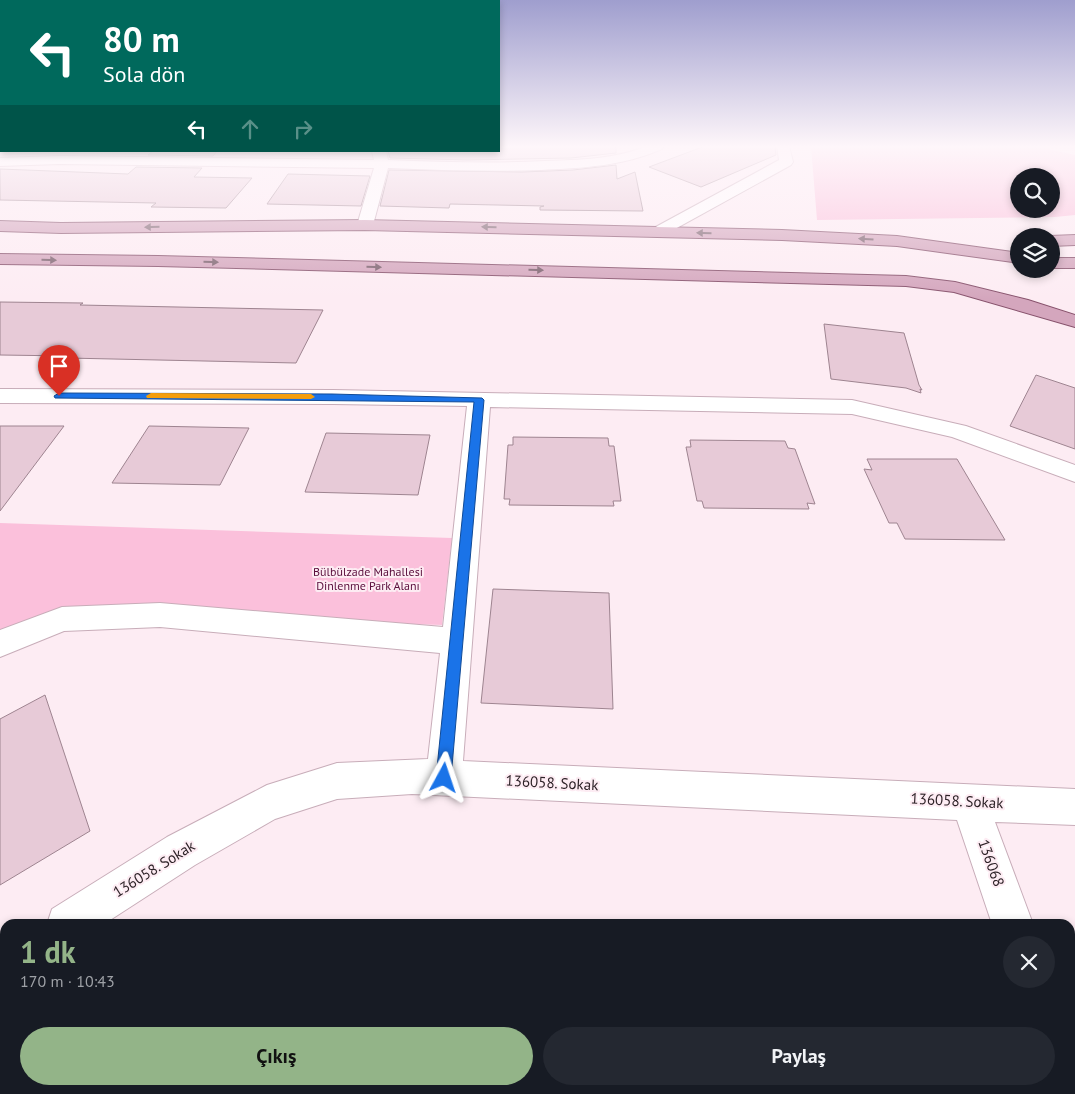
<!DOCTYPE html>
<html lang="tr">
<head>
<meta charset="utf-8">
<style>
	:root { --surface:#171b24; --page:#242831; --text:#f1f3f6; --muted:#9ea1a6; --accent:#93b488 }
	body { margin:0; font-family:"PT Sans",sans-serif; background:var(--page); color:var(--text); height:100vh; display:flex; flex-direction:column; font-size:19px; white-space:nowrap }
	* { box-sizing:border-box; margin:0 }
	p { font-size:16px; color:var(--muted) }
	.icon { flex:none; width:28px; height:28px; fill:none; stroke:currentColor; stroke-width:2; stroke-linecap:round; stroke-linejoin:round }
	.map { position:relative; flex:1; overflow:hidden }
	.sheet { position:absolute; left:0px; top:919px; width:1075px; height:176px; display:flex; flex-direction:column; background:var(--surface); border-radius:15px 15px 0 0; box-shadow:0 2px 8px #0003 }
	.sheet>* { flex:none }
	.hud { position:absolute; left:0px; top:0px; width:500px; height:152px; box-shadow:0 2px 8px #0003; background:#00695c; color:#fff; overflow:hidden }
	.controls { position:absolute; left:1010px; top:168px; display:grid; gap:10px }
	.controls a { display:grid; place-items:center; width:50px; height:50px; border-radius:50%; background:var(--surface); box-shadow:0 2px 8px #0003; font-size:25px }
	.pin { position:absolute; display:grid; place-items:center; width:42px; height:42px; color:#fff; margin:-51px -21px; border-radius:50% 50% 50% 0; rotate:-45deg; box-shadow:0 0 5px #0007 }
	.pin .icon { rotate:45deg }
	.me { position:absolute; width:55px; margin:-28px; rotate:5deg; stroke-linejoin:round; filter:drop-shadow(0 0 4px #0008) }
	.turn { display:flex; align-items:center; gap:18px; height:105px; padding:0 20px; font-size:22px }
	.turn .icon { width:65px; height:65px; stroke-width:2.5 }
	.turn b { display:block; font-size:35px; line-height:42px }
	.lanes { display:flex; align-items:center; height:48px; padding:0 20px; background:#0003; justify-content:center; gap:25px; direction:ltr }
	.lanes .off { opacity:.35 }
	.round { display:grid; place-items:center; flex:none; width:52px; height:52px; border-radius:26px; background:var(--page) }
	.summary { display:flex; align-items:center; justify-content:space-between; height:85px; padding:0 20px }
	h1 { font-size:30px; font-weight:700; line-height:38px; color:var(--accent) }
	.action { display:flex; gap:10px; margin-top:auto; padding:10px 20px }
	.action a { flex:1; height:58px; border-radius:30px; background:var(--accent); color:#111; font-size:20px; font-weight:700; line-height:58px; text-align:center }
	.action a+a { background:var(--page); color:var(--text) }
	.map>svg:first-child { display:block }
	.green { fill:#fbc0db; fill-rule:evenodd }
	.building { fill:#e7cad7; stroke:#9e8490 }
	.lines { fill:none; stroke-linecap:round; stroke-linejoin:round }
	.street-casing { stroke:#c8adb9; stroke-width:2 }
	.primary-casing { stroke:#87526c; stroke-width:2 }
	.street { fill:#fff; fill-rule:evenodd }
	.primary { fill:#d4a6bd; fill-rule:evenodd }
	.oneway { fill:#795e6b }
	.route { fill:#1a73e8; stroke:#114b97 }
	.slow { fill:#f59e0b }
	.labels { text-anchor:middle; stroke-width:4; stroke-linejoin:round; paint-order:stroke }
	.park-label { font-size:12px; fill:#5a0e3c; stroke:#fdecf3 }
	.near-street-label { font-size:15px; fill:#2e2328; stroke:#fdecf3 }
</style>
</head>
<body>
<div class="map">
<svg width="1075" height="1094" viewBox="0 0 1075 1094">
	<rect width="100%" height="100%" fill="#fdecf3"/>
	<!-- green -->
	<path class="green" d="M 811,146 L 1035,146 L 1075,155 L 1075,215 L 1055,217 L 817,220 ZM 1019,176 L 1051,176 L 1051,209 L 1019,209 Z
		M 0,523 L 452,538 L 442,625 L 51,612 L 0,636 Z"/>
	<!-- building -->
	<path class="building" d="M 499,146 L 616,146 L 616,153 L 571,158 L 467,160 L 390,158 L 388,151 L 499,151 Z
		M 705,146 L 775,146 L 776,155 L 701,187 L 649,167 Z
		M 153,151 L 217,151 L 213,156 L 148,155 Z
		M 616,165 L 617,179 L 635,172 L 643,211 L 540,210 L 540,207 L 544,206 L 450,204 L 449,208 L 380,206 L 389,170 L 522,172 L 573,170 Z
		M 136,167 L 202,168 L 194,177 L 252,178 L 226,208 L 151,207 L 156,203 L 0,200 L 0,169 L 128,174 Z
		M 288,174 L 370,176 L 361,206 L 267,204 Z
		M 0,302 L 83,303 L 80,305 L 323,310 L 296,363 L 67,358 L 69,356 L 0,355 Z
		M 824,324 L 904,333 L 919,385 L 922,390 L 920,389 L 921,393 L 906,388 L 831,379 Z
		M 1036,375 L 1075,388 L 1075,449 L 1010,426 Z
		M 0,426 L 64,426 L 0,511 Z
		M 149,426 L 249,428 L 220,485 L 112,483 Z
		M 326,433 L 430,435 L 418,495 L 305,492 Z
		M 513,437 L 608,438 L 609,446 L 614,446 L 621,501 L 613,501 L 614,506 L 509,505 L 510,499 L 504,499 L 508,445 L 513,445 Z
		M 690,440 L 785,441 L 788,448 L 795,449 L 815,504 L 807,503 L 809,509 L 704,508 L 702,501 L 697,501 L 686,447 L 691,447 Z
		M 867,459 L 957,459 L 1005,540 L 905,539 L 897,523 L 889,523 L 864,469 L 872,470 Z
		M 493,589 L 609,593 L 613,709 L 481,703 Z
		M 45,695 L 90,831 L 0,885 L 0,719 Z"/>
	<g class="lines">
		<defs>
			<path id="street" d="M 647,146 L 664,146 L 662,149 C 623,166 584,168 541,170 C 490,172 439,170 388,168 L 373,225 L 371,228 L 359,228 L 357,225 L 374,168 L 60,164 L 0,166 L 0,158 L 60,156 L 374,160 L 372,151 L 386,151 L 388,160 C 441,162 493,164 545,161 C 579,160 616,159 647,146 Z
				M 777,146 L 789,146 L 793,162 L 791,165 L 664,235 L 652,235 L 650,232 L 652,229 L 779,160 Z
				M 0,389 L 333,390 L 852,400 L 966,426 L 1075,465 L 1075,482 L 952,437 L 852,414 L 490,407 L 463,761 L 1075,789 L 1075,825 L 995,822 L 1033,924 L 992,924 L 957,820 L 412,794 L 337,799 L 275,819 L 195,865 L 104,924 L 47,924 L 52,909 L 167,837 L 267,785 L 337,763 L 428,759 L 440,653 L 160,627 L 64,631 L 0,657 L 0,630 L 62,607 L 160,603 L 443,627 L 467,406 L 333,404 L 0,403 Z
				M 5,942 L 5,985 L 0,987 L 0,944 Z
				M 1070,1057 L 1075,1059 L 1075,1094 L 1052,1094 L 1050,1090 L 1070,1090 Z"/>
			<path id="primary" d="M 365,220 L 782,230 L 897,236 L 1019,253 L 1019,263 L 897,246 L 782,240 L 365,230 L 61,233 L 0,231 L 0,221 L 61,223 Z
				M 1075,235 L 1075,245 L 1051,246 L 1050,236 Z
				M 0,254 L 158,256 L 906,276 L 955,282 L 1028,300 L 1075,315 L 1075,327 L 954,292 L 906,286 L 158,266 L 0,264 Z
				M 1051,258 L 1075,258 L 1075,268 L 1051,268 Z"/>
		</defs>
		<!-- street casing -->
		<use href="#street" class="street-casing"/>
		<!-- primary casing -->
		<use href="#primary" class="primary-casing"/>
		<!-- street -->
		<use href="#street" class="street"/>
		<!-- primary -->
		<use href="#primary" class="primary"/>
	</g>
	<!-- one-way arrows -->
	<defs><path id="oneway-solid" d="M-6-.8H1V-3.2L6.5 0L1 3.2V.8H-6Z" transform="scale(1.25)"/></defs>
	<g class="oneway">
		<use href="#oneway-solid" transform="translate(152 227) rotate(179)"/>
		<use href="#oneway-solid" transform="translate(489 227) rotate(-179)"/>
		<use href="#oneway-solid" transform="translate(704 233) rotate(-179)"/>
		<use href="#oneway-solid" transform="translate(866 239) rotate(-177)"/>
		<use href="#oneway-solid" transform="translate(49 260) rotate(1)"/>
		<use href="#oneway-solid" transform="translate(211 262) rotate(2)"/>
		<use href="#oneway-solid" transform="translate(374 267) rotate(1)"/>
		<use href="#oneway-solid" transform="translate(536 270) rotate(1)"/>
	</g>
	<!-- sky -->
	<linearGradient id="sky" x2="0" y2="1"><stop stop-color="#9f9ece"/><stop offset="0.49" stop-color="#fef6fa"/><stop offset="1" stop-color="#fef6fa" stop-opacity="0"/></linearGradient>
	<rect width="1075" height="299" fill="url(#sky)"/>
	<!-- route -->
	<path class="route" d="M 59,393 L 332,394 L 482,398 L 484,400 L 451,778 L 449,783 L 444,785 L 439,783 L 436,778 L 474,402 L 55,398 L 54,396 Z"/>
	<!-- slow -->
	<path class="slow" d="M 151,393 L 311,394 L 315,397 L 311,399 L 147,398 L 146,396 Z"/>
	<g class="labels">
		<!-- park labels -->
		<g class="park-label">
			<text x="368" y="576">Bülbülzade Mahallesi<tspan x="368" dy="14">Dinlenme Park Alanı</tspan></text>
		</g>
		<!-- near-street labels -->
		<g class="near-street-label">
			<text transform="translate(552 783) rotate(3)" y="5">136058. Sokak</text>
			<text transform="translate(957 801) rotate(3)" y="5">136058. Sokak</text>
			<text transform="translate(991 863) rotate(70)" y="5">136068</text>
			<text transform="translate(154 869) rotate(-32)" y="5">136058. Sokak</text>
		</g>
	</g>
</svg>
<div class="controls">
<a><svg class="icon" aria-label="search" viewBox="0 0 24 24"><circle cx="10" cy="10" r="6"/><path d="M15 15l6 6"/></svg></a>
<a><svg class="icon" aria-label="layers" viewBox="0 0 24 24"><path d="M12 4l9 5-9 5-9-5zM3 14l9 5 9-5"/></svg></a>
</div>
<div class="pin" style="left:59px;top:396px;background:#d93025"><svg class="icon" aria-label="arrive" viewBox="0 0 24 24"><path d="M6 21V4h12l-3 4 3 4H6"/></svg></div>
<svg class="me" style="left:444px;top:778px" viewBox="-20 -20 40 40"><path d="M0-17L14 15 0 8-14 15z" fill="#1a73e8" stroke="#fff" stroke-width="4"/></svg>
<div class="hud">
<div class="turn"><svg class="icon" aria-label="left" viewBox="0 0 24 24"><path d="M17 20v-9H6M10 6l-5 5 5 5"/></svg><div><b>80 m</b>Sola dön</div></div>
<div class="lanes"><svg class="icon" aria-label="left" viewBox="0 0 24 24"><path d="M17 20v-9H6M10 6l-5 5 5 5"/></svg><svg class="icon off" aria-label="ahead" viewBox="0 0 24 24"><path d="M12 20V5M6 11l6-6 6 6"/></svg><svg class="icon off" aria-label="right" viewBox="0 0 24 24"><path d="M7 20v-9h11M14 6l5 5-5 5"/></svg></div>
</div>
<section class="sheet">
<div class="summary"><div><h1>1 dk</h1><p>170 m · 10:43</p></div><a class="round"><svg class="icon" aria-label="close" viewBox="0 0 24 24"><path d="M6 6l12 12M18 6L6 18"/></svg></a></div>
<div class="action"><a>Çıkış</a><a>Paylaş</a></div>
</section>
</div>
</body>
</html>
